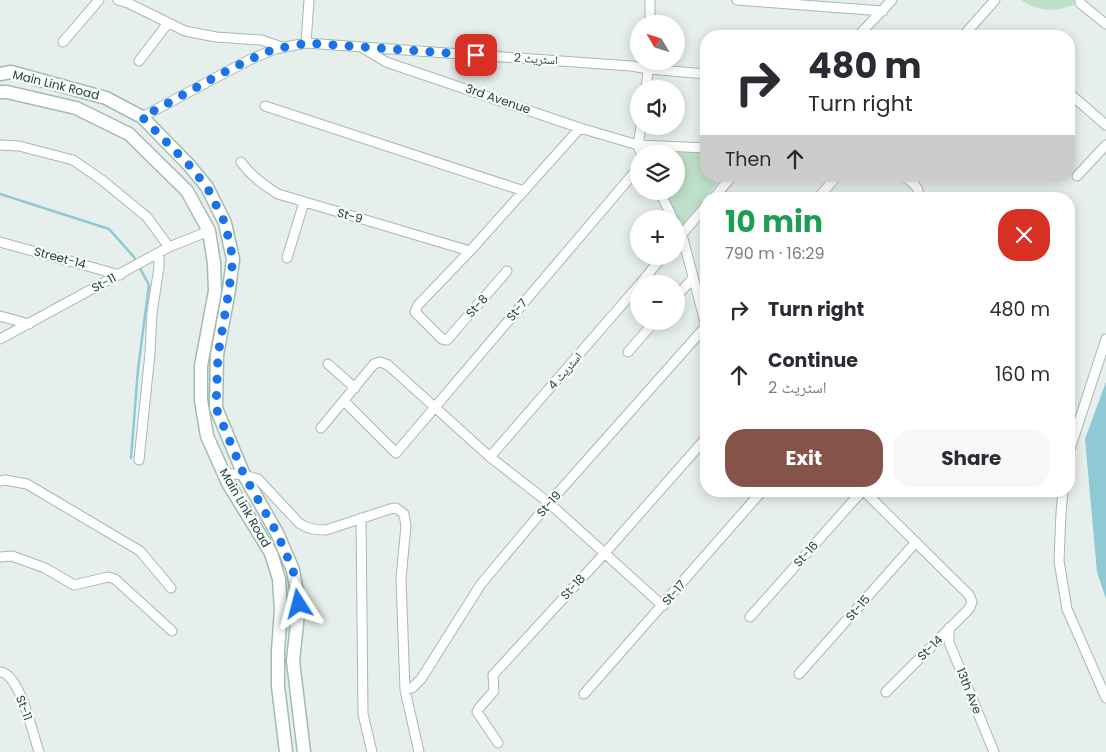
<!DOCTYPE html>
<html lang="en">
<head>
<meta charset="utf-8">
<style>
	:root { --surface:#fff; --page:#f7f7f7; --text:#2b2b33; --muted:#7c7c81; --accent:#855347 }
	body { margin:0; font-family:Poppins,"Noto Naskh Arabic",sans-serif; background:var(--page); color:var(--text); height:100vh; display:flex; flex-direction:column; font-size:19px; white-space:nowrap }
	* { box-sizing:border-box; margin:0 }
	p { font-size:16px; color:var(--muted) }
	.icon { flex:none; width:28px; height:28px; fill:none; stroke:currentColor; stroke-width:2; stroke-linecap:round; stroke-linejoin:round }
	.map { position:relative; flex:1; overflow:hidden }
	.side { position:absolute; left:700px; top:192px; width:375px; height:305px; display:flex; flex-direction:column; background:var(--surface); border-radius:20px; box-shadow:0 2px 12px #0003 }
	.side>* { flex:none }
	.guide { position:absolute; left:700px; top:30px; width:375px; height:152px; border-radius:20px; box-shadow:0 2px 12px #0003; background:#fff; color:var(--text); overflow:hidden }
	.needle { width:32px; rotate:308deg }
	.controls { position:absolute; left:630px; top:15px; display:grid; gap:10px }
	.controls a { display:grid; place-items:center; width:55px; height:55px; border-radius:50%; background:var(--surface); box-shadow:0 2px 12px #0003; font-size:25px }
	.pin { position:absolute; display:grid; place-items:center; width:42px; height:42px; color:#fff; margin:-21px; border-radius:10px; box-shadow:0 2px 8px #0006 }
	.me { position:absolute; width:55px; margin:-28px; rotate:351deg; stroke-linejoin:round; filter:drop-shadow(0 0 4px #0008) }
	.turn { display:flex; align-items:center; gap:18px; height:105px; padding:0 25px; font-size:22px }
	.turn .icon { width:65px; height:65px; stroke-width:2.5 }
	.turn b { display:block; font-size:35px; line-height:42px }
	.then { display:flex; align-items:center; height:48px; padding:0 25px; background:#0003; gap:10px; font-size:19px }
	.round { display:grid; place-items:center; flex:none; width:52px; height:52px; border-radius:20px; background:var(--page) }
	.overview { display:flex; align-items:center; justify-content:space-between; height:85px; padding:0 25px }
	h1 { font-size:30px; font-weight:700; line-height:38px; color:#1e9e55 }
	.cta { display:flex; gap:10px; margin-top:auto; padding:10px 25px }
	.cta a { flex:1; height:58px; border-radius:20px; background:var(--accent); color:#fff; font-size:20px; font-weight:700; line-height:58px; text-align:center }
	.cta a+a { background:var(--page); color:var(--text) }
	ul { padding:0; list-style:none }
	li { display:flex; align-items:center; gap:15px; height:65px; padding:0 25px }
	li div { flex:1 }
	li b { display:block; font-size:19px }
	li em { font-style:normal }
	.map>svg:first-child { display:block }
	.green { fill:#bfe0c8 }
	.water { fill:#8ec9d4 }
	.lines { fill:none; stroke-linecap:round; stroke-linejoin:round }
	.stream { stroke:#8ec9d4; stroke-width:2.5 }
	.street-casing { stroke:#a8b8b2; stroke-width:11 }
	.secondary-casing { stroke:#a4bbb3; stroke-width:15 }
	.street { stroke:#fff; stroke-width:9 }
	.secondary { stroke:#fff; stroke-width:12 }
	.route { stroke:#1a73e8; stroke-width:9; stroke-dasharray:0 16.2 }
	.labels { text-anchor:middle; stroke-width:4.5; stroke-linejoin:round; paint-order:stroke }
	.street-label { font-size:12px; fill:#24423a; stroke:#f7fbf9 }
</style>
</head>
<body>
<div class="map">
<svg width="1106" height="752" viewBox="0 0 1106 752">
	<rect width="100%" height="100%" fill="#e6efeb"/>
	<!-- green -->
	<path class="green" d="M 1021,0 L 1080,0 L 1080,3 C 1056,11 1044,14 1021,0 Z
		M 638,145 L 706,150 L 706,176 L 723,176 L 679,232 L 659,191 L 676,191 L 676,154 L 642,154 Z"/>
	<!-- water -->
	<path class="water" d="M 1106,382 L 1106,599 L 1097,572 L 1085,439 Z"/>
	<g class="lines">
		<!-- stream -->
		<path class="stream" d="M 0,194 L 109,229 L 134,257 L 149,285 L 138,369 L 131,458"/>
		<defs>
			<path id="street" d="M 118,0 L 128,3 L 185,31 L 216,37 L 261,40 L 282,47
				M 737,0 L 883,11
				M 1080,0 L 1080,3 L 1106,24
				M 650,24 L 650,0
				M 858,36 L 892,0
				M 963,36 L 995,0
				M 63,42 L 99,0
				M 306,43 L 309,0
				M 363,48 L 386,62 L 580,128 L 638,145 L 706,148
				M 139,61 L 168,23
				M 646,89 L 649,61
				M 1069,93 L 1106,125
				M 265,106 L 524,191
				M 142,117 L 249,60 L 275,49 L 306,43 L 631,66 L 649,69 L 706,74
				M 641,126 L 638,145 L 641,154
				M 0,145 L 19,146 L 73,160 L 102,180 L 147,217 L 169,247
				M 241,162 C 251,176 263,185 278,194 L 470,251
				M 904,176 C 912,183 924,189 915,199
				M 1077,176 L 1106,145
				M 659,191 L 673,219
				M 713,199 L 732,176
				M 817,199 L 837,176
				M 676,225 L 682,235 L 706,326
				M 676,241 L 706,206
				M 0,242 L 120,275
				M 287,258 L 304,202
				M 507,271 L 447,340 L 442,339 L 415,312 L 418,305 L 470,251 L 580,128
				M 640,284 L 663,256
				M 676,297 L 693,278
				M 0,316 L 29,324
				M 0,339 L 169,247 L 209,231
				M 628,352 L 655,321
				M 328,364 L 355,388
				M 344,401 L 396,453 L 639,167
				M 321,428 L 374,364 L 380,362 L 388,365 L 490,457 L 549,503 L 663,606
				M 1069,452 L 1106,339
				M 490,457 L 639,285
				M 139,460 L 150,353 L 152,313 L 159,267 L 159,253
				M 223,473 L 244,475 L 258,479 L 299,523 C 308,529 315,530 326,530 L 390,509 L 396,508 L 404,514 L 406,526 L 401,578 L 405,690 L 419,752
				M 0,481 L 5,480 L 27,484 L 140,551 L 171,588
				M 864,491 L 969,595 L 972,602 L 969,609 L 886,692
				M 1063,491 L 1061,513 L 1059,561 L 1067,609 L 1106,698
				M 361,518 L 363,714 L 372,752
				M 0,557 L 12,556 L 45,568 L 74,585 L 108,577 L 115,579 L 172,631
				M 750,617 L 862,491
				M 949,628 L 949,642 L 994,752
				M 0,672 C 20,673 33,735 39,752
				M 799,674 L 916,542
				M 405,690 L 412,688 L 421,679 L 481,584 L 549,503 L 706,326
				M 584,694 L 762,491
				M 498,743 L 477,712 L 479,708 L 494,691 L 493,675 L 604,554 L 706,438"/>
			<path id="secondary" d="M 0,74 L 11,72 L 106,98 L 142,117 L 189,165 L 207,187 L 225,223 L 233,259 L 229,290 L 217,355 L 216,408 L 244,475 L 277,533 L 293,570 L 299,604 L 293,661 L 304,752
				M 0,92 L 7,92 L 76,108 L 129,134 L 187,191 L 209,231 L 214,263 L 215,291 L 201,366 L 201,400 L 207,436 L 228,483 L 271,553 L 279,579 L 281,610 L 278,651 L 278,686 L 286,752"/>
		</defs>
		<!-- street casing -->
		<use href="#street" class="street-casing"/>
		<!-- secondary casing -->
		<use href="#secondary" class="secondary-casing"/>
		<!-- street -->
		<use href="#street" class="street"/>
		<!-- secondary -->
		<use href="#secondary" class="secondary"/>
	</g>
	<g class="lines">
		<!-- route -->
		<path class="route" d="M 299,604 L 293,570 L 277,533 L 244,475 L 216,408 L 218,355 L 229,290 L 233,259 L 225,223 L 207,187 L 189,165 L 142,117 C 185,95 227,68 272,50 C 281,47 296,46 306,43 L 476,55"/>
	</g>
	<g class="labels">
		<!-- street labels -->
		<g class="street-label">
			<text transform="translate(536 59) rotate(4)" y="4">اسٹریٹ 2</text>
			<text transform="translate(56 85) rotate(14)" y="4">Main Link Road</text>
			<text transform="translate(498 99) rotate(19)" y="4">3rd Avenue</text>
			<text transform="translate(350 216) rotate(16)" y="4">St-9</text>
			<text transform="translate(60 258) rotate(15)" y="4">Street-14</text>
			<text transform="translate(104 283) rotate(-28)" y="4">St-11</text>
			<text transform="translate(477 306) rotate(-49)" y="4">St-8</text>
			<text transform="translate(517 310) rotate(-50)" y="4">St-7</text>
			<text transform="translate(565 371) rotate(-49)" y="4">اسٹریٹ 4</text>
			<text transform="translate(549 504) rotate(-49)" y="4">St-19</text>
			<text transform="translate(245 508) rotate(60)" y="4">Main Link Road</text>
			<text transform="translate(806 554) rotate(-48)" y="4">St-16</text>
			<text transform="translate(573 587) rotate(-47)" y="4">St-18</text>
			<text transform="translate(674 593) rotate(-49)" y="4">St-17</text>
			<text transform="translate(858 608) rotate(-49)" y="4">St-15</text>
			<text transform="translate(930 648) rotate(-45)" y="4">St-14</text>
			<text transform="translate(969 691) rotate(68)" y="4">13th Ave</text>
			<text transform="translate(24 708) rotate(70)" y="4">St-11</text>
		</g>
	</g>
</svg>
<div class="controls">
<a><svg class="needle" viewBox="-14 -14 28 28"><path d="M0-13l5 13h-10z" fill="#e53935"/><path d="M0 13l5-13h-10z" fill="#7c7c81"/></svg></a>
<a><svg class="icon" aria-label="sound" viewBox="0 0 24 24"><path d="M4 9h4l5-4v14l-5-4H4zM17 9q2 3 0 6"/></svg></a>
<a><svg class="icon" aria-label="layers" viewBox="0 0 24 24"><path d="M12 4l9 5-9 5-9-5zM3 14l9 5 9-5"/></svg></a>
<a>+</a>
<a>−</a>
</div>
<div class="pin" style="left:476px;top:55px;background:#d93025"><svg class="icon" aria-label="arrive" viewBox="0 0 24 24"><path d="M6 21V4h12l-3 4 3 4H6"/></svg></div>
<svg class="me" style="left:299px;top:604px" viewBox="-20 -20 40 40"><path d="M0-17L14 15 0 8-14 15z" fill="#1a73e8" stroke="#fff" stroke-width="4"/></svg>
<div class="guide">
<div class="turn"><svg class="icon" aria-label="right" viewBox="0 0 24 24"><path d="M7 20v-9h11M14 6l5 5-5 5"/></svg><div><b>480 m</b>Turn right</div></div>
<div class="then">Then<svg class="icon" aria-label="ahead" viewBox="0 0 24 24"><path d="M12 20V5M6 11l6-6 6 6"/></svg></div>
</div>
<section class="side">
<div class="overview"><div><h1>10 min</h1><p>790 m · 16:29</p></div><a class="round" style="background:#d93025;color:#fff"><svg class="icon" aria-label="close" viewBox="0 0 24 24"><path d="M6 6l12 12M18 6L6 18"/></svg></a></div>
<ul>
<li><svg class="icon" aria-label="right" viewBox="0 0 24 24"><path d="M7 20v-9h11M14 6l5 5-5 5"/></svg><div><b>Turn right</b></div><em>480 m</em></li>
<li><svg class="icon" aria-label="ahead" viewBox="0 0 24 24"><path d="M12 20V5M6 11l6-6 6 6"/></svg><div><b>Continue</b><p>اسٹریٹ 2</p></div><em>160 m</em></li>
</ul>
<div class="cta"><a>Exit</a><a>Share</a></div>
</section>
</div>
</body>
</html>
